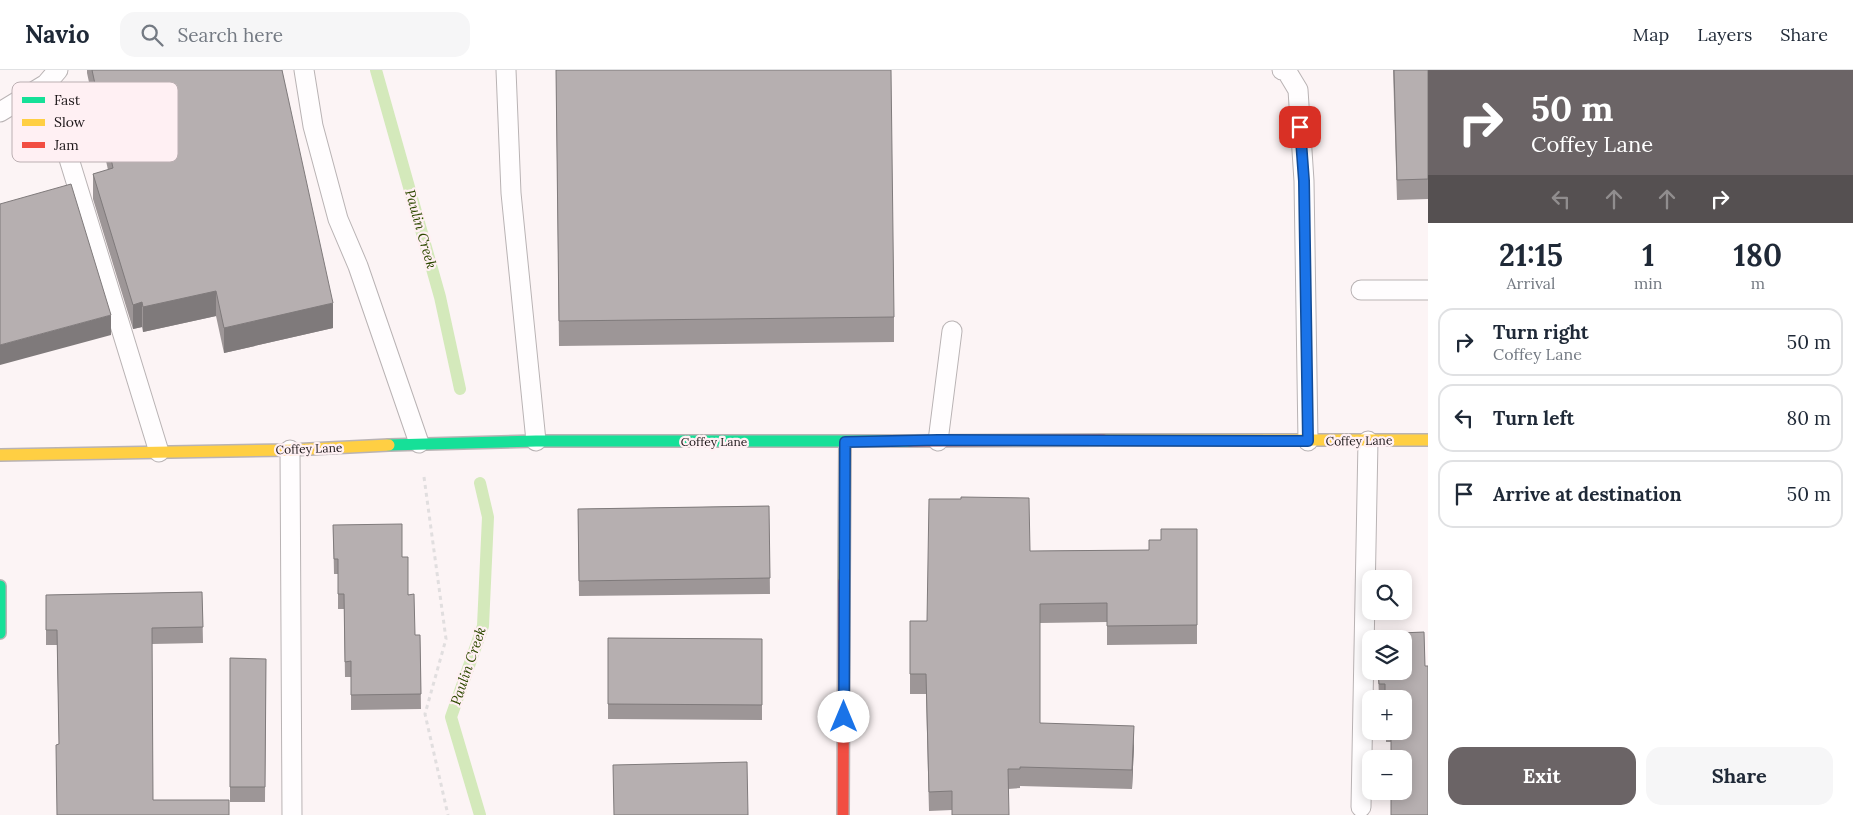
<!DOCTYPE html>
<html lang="en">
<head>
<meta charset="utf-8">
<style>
	:root { --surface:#fff; --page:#f6f6f7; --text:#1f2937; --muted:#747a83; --line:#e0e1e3; --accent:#6b6466 }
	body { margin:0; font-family:Lora,serif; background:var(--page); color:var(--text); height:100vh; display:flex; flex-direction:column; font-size:19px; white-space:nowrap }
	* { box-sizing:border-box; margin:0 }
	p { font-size:16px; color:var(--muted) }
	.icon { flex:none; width:28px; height:28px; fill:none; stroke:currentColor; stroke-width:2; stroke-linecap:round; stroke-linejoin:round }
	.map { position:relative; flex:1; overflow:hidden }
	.details { display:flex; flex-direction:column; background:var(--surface); width:425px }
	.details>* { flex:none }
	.top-card { background:#6b6466; color:#fff; overflow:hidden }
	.fabs { position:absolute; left:1362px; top:500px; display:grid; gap:10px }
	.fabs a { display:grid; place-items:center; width:50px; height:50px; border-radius:10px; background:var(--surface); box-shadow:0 2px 12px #0003; font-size:25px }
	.pin { position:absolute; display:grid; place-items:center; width:42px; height:42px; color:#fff; margin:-21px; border-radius:10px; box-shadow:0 2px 8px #0006 }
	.me { position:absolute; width:55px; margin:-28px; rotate:0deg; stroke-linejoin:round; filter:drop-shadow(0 0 4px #0008) }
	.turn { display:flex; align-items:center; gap:18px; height:105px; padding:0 20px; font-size:22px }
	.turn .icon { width:65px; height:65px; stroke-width:2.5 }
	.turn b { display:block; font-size:35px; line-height:42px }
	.lanes { display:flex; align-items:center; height:48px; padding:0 20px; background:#0003; justify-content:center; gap:25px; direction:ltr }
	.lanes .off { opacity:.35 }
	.eta { display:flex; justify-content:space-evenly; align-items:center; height:85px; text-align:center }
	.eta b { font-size:30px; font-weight:800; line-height:35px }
	.primary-button { display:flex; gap:10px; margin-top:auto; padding:10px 20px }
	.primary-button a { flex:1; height:58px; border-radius:15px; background:var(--accent); color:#fff; font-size:20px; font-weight:800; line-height:58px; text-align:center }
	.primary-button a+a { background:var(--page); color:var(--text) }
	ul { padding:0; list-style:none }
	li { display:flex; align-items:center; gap:15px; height:68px; margin:0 10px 8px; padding:0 10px; border:2px solid var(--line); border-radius:15px }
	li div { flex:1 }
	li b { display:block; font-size:19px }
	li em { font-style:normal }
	header { display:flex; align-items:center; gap:30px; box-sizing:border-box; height:70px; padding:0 25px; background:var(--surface); border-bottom:1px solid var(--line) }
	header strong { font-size:24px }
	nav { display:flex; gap:28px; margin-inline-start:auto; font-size:18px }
	.search { width:350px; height:45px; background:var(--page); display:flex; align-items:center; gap:12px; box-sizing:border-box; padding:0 18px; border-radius:15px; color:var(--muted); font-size:19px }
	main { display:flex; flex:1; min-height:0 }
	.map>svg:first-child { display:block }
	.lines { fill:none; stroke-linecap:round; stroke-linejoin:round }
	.stream { stroke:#d4e9bb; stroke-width:12 }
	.lane-casing { stroke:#b9b3b4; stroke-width:21 }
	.fast-casing { stroke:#b9b3b4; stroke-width:14 }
	.slow-casing { stroke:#b9b3b4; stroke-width:14 }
	.jam-casing { stroke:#b9b3b4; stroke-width:14 }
	.path { stroke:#e1dedf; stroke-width:3; stroke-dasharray:4 4; stroke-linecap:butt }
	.lane { stroke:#fffdfe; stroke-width:19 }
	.fast { stroke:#16e098; stroke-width:11 }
	.slow { stroke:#ffcf43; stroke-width:11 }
	.jam { stroke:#f24e42; stroke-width:11 }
	.wall { fill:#9d9697 }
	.shaded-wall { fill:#7f7a7b }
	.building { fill:#b6afb0; stroke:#7f7a7b }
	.route-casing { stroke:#114b97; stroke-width:12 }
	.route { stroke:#1a73e8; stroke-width:9 }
	.labels { text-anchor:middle; stroke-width:4.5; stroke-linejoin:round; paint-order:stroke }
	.street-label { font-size:12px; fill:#1d1719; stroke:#fff0f3 }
	.water-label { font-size:14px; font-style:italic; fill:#2e4900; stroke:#fff0f3 }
	.key { fill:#fff0f3; stroke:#bbafb2; stroke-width:1 }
	.key-label { font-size:14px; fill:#1d1719 }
</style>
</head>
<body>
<header>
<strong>Navio</strong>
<div class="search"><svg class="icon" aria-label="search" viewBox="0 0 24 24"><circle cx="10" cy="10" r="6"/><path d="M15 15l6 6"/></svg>Search here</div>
<nav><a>Map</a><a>Layers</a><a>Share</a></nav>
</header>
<main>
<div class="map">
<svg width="1428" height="745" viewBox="0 0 1428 745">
	<rect width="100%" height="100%" fill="#fcf4f5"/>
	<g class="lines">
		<!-- stream -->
		<path class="stream" d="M 376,0 L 440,227 L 460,319
			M 480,413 L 488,447 L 483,556 L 451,647 L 480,745"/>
		<defs>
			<path id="lane" d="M 304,0 L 313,56 L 338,149 L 358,196 L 419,373
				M 506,0 L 511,123 L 536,371
				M 1282,0 L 1286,0 L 1298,20 L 1304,111 L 1308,371
				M 46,14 L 58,0
				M 0,42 L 46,14 L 159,382
				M 1361,220 L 1428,220
				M 938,371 L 952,261
				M 290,380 L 292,745
				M 1361,737 L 1368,371"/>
			<path id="fast" d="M 389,375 L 536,371 L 910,371
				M 0,516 L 0,563"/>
			<path id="slow" d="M 1104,370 L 1428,370
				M 0,385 L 290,380 L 389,375
				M 844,511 L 845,372"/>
			<path id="jam" d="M 910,371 L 1104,370
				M 843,745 L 844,511"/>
		</defs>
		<!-- lane casing -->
		<use href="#lane" class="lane-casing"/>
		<!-- fast casing -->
		<use href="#fast" class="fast-casing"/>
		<!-- slow casing -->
		<use href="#slow" class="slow-casing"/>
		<!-- jam casing -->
		<use href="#jam" class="jam-casing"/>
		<!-- path -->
		<path class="path" d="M 424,407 L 446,569 L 425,644 L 448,745"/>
		<!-- lane -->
		<use href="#lane" class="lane"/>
		<!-- fast -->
		<use href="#fast" class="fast"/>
		<!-- slow -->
		<use href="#slow" class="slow"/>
		<!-- jam -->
		<use href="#jam" class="jam"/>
	</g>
	<!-- wall -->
	<path class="wall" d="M 87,0 L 282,0 L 333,258 L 224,283 L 216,246 L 143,262 L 142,257 L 133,259 L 93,129 L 93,104 L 108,100 L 87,3 Z
		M 556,0 L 894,247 L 894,272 L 559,276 Z
		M 1393,0 L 1428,0 L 1428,129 L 1397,130 Z
		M 769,436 L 770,524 L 579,526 L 578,439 Z
		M 333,455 L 402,487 L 415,565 L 420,565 L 421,639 L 351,640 L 351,607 L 345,607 L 344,539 L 338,539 L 338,504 L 334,504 Z
		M 1197,459 L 1197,574 L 1107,575 L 1107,552 L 1040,553 L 1040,653 L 1134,675 L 1132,719 L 1020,716 L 1020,718 L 1008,719 L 952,740 L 929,741 L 926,624 L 910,624 L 910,551 L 927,551 L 1030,481 L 1149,480 L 1161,470 Z
		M 202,522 L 203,573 L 152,574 L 57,745 L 59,674 L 57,575 L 46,575 L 46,525 Z
		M 1424,562 L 1425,596 L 1428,596 L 1428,745 L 1391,745 L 1391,721 L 1404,721 L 1404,689 L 1391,689 L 1391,672 L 1386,672 L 1386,661 L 1404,661 L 1404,629 L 1379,628 L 1378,601 L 1404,601 L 1404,569 L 1377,569 L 1377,564 Z
		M 608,568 L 762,569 L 762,650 L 608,649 Z
		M 230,588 L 266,589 L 265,732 L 230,732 Z"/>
	<!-- shaded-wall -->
	<path class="shaded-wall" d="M 216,221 L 216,246 L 143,262 L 143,237 Z
		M 142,232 L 142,257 L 133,259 L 133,235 Z
		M 333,233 L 333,258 L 224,283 L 224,258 Z
		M 111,245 L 111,265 L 0,295 L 0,275 Z
		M 1134,656 L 1134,675 L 1132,719 L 1132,700 Z"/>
	<!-- building -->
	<path class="building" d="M 92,0 L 282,0 L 333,233 L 224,258 L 216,221 L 143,237 L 142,232 L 133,235 L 93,104 L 113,98 Z
		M 556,0 L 891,0 L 894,247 L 559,251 Z
		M 1394,0 L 1428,0 L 1428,109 L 1397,110 Z
		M 71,114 L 111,245 L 0,275 L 0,134 Z
		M 961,427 L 1029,428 L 1030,481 L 1149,480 L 1149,470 L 1161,470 L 1161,459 L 1197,459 L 1197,555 L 1107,556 L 1107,533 L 1040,534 L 1040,653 L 1134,656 L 1132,700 L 1020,697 L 1020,699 L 1008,699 L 1009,745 L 952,745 L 952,721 L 929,722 L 926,604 L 910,604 L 910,551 L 927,551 L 929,429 L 961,429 Z
		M 769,436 L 770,508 L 579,511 L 578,439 Z
		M 402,454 L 402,487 L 408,487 L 408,525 L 414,524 L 415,565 L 420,565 L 421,624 L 351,625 L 351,591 L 345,592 L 344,524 L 338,524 L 338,489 L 334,489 L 333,455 Z
		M 202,522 L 203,557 L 152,558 L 153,730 L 229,730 L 229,745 L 57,745 L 56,675 L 59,674 L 57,560 L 46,560 L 46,525 Z
		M 1424,562 L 1425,596 L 1428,596 L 1428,745 L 1391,745 L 1391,721 L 1404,721 L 1404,689 L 1391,689 L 1391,661 L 1404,661 L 1404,629 L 1385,629 L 1385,614 L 1379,614 L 1378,601 L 1404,601 L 1404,569 L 1377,569 L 1377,564 Z
		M 608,568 L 762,569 L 762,635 L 608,634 Z
		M 230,588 L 266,589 L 265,717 L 230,717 Z
		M 747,692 L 748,745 L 614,745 L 613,695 Z"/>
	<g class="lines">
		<defs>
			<path id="route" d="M 844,647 L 845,372 L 938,370 L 1308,371 L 1304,111 L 1300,57"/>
		</defs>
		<!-- route casing -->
		<use href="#route" class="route-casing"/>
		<!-- route -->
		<use href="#route" class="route"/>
	</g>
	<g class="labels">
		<!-- street labels -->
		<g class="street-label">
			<text transform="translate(1359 371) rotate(-1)" y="4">Coffey Lane</text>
			<text x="714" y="376">Coffey Lane</text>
			<text transform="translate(309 379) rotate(-2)" y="4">Coffey Lane</text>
		</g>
		<!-- water labels -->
		<g class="water-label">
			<text transform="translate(421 159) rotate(74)" y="5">Paulin Creek</text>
			<text transform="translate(468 596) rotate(-71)" y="5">Paulin Creek</text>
		</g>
	</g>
	<!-- legend -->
	<rect x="12" y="12" width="166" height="80" rx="8" class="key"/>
	<rect x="22" y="27" width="23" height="6" fill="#16e098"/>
	<rect x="22" y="49" width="23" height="7" fill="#ffcf43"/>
	<rect x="22" y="72" width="23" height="6" fill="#f24e42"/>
	<g class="key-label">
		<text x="54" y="35">Fast</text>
		<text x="54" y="57">Slow</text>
		<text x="54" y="80">Jam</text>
	</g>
</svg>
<div class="fabs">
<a><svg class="icon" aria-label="search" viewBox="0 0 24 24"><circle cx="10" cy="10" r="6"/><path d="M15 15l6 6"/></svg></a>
<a><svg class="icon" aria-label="layers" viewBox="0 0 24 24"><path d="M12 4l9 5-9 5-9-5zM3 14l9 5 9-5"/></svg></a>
<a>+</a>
<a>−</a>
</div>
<div class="pin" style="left:1300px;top:57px;background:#d93025"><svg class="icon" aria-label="arrive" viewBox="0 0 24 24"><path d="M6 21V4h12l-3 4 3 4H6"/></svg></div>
<svg class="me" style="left:844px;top:647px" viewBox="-20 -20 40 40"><circle r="19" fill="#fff"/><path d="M0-13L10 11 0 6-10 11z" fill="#1a73e8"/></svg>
</div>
<section class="details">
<div class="top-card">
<div class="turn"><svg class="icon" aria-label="right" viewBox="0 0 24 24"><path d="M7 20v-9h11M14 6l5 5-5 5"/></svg><div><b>50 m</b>Coffey Lane</div></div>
<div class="lanes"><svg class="icon off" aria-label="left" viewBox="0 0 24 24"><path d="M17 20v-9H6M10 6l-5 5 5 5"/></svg><svg class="icon off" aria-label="ahead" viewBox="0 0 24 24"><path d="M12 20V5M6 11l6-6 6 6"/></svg><svg class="icon off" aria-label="ahead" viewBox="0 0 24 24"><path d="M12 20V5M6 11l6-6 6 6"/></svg><svg class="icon" aria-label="right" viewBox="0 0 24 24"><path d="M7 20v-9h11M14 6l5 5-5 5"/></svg></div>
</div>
<div class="eta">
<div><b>21:15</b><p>Arrival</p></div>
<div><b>1</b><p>min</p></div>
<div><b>180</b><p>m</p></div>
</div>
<ul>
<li><svg class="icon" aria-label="right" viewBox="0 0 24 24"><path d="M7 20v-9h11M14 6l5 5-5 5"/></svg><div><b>Turn right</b><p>Coffey Lane</p></div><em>50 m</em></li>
<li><svg class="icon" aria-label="left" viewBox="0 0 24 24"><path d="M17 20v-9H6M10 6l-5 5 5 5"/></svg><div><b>Turn left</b></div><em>80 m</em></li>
<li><svg class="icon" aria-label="arrive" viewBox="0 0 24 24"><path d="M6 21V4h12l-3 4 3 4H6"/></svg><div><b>Arrive at destination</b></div><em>50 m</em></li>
</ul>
<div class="primary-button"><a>Exit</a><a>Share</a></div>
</section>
</main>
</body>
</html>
